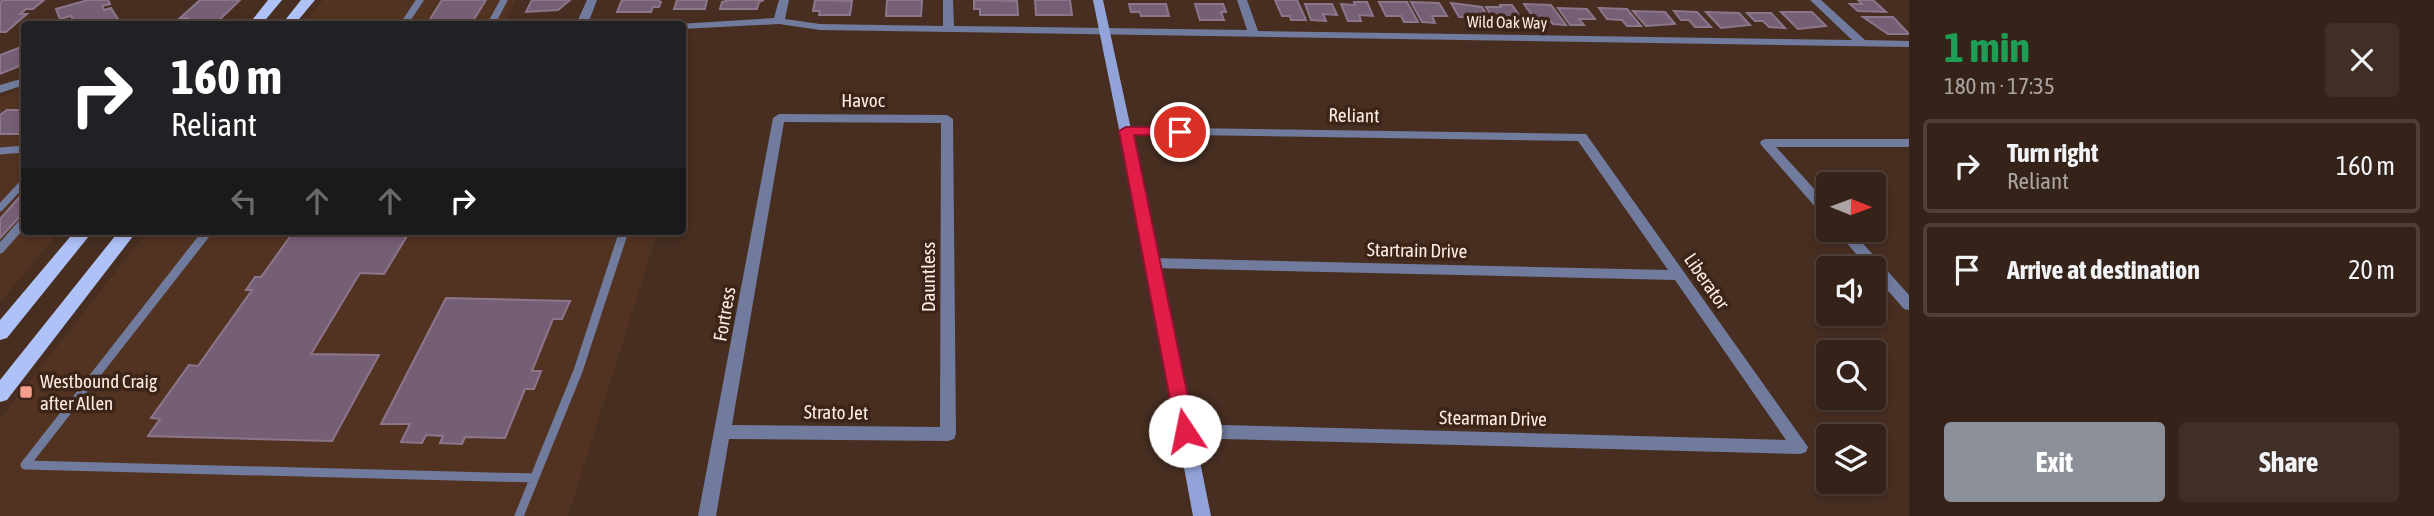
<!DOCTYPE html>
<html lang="en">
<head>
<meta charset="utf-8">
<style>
	:root { --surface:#352219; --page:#402f26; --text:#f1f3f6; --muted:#aaa4a2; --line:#4f3f38; --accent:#8c9099 }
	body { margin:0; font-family:"Asap Condensed",sans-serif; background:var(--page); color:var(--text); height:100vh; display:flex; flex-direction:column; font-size:26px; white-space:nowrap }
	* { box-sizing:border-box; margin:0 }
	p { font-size:23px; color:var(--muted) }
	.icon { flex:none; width:38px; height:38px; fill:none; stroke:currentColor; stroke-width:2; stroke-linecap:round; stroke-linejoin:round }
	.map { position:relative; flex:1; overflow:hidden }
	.sheet { display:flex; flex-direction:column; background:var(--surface); width:525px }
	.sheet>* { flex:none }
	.top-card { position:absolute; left:21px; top:21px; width:665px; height:214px; border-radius:7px; box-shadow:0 4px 10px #0003,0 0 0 2px var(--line); background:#202124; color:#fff; overflow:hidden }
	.needle { width:46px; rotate:91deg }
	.buttons { position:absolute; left:1816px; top:172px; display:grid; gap:14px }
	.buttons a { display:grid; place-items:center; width:70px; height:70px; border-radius:7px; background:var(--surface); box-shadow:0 4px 10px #0003,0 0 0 2px var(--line); font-size:35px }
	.pin { position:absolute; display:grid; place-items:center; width:60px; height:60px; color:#fff; margin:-30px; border:4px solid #fff; border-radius:50%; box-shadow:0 2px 7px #0007 }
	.me { position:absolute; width:77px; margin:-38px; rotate:349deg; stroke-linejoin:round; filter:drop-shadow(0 0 5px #0008) }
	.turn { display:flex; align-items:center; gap:24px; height:147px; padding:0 35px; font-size:32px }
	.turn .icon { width:91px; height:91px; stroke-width:2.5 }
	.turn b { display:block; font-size:49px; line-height:60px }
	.lanes { display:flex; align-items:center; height:66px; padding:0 35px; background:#0003; justify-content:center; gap:35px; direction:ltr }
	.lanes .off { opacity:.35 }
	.round { display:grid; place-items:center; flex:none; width:74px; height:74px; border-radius:7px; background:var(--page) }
	.headline { display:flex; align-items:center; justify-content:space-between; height:119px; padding:0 35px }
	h1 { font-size:42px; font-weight:700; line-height:52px; color:#1e9e55 }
	.button { display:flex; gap:14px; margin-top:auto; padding:14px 35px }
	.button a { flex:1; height:80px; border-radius:7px; background:var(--accent); color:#fff; font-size:28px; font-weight:700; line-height:80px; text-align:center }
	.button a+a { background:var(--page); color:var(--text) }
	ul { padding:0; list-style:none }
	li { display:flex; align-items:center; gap:21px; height:94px; margin:0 14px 10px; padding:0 21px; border:4px solid var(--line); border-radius:7px }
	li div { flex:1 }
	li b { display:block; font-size:26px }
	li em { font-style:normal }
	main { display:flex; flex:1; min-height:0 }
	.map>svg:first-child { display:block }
	.built { fill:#523322 }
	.building { fill:#755f75; stroke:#8c768c; stroke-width:2 }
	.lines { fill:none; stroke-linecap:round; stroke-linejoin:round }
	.lane-far1 { stroke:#707b9d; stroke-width:7 }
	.lane { stroke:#707b9d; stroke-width:9 }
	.street { fill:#707b9d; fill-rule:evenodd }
	.secondary { fill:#91a3d8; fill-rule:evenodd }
	.primary { fill:#afc2f8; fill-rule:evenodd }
	.route { fill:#e11d48; stroke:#92132f; stroke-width:2 }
	.poi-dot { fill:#f59d8f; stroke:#3c2417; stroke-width:2.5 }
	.labels { text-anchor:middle; stroke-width:7; stroke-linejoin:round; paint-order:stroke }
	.far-street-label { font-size:16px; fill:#fdece3; stroke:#3c2417 }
	.street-label { font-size:19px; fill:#fdece3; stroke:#3c2417 }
	.poi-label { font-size:19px; fill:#fdece3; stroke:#3c2417; text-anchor:start }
</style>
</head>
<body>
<main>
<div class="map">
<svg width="1909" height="516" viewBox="0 0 1909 516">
	<rect width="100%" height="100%" fill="#472e21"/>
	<!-- built -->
	<path class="built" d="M 323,0 L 516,0 L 503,24 L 305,24 Z
		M 24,87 L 24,231 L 60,231 L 0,302 L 0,98 Z
		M 148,231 L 658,231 L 568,516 L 0,516 L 0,419 Z"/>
	<!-- building -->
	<path class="building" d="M 3,0 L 44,0 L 33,9 L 26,9 L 20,14 L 27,14 L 6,32 L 0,32 L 0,2 Z
		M 88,0 L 108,0 L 110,4 L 102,6 L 104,10 L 111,8 L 121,24 L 67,24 L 66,22 L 73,20 L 71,16 L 60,19 L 56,9 Z
		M 200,0 L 240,0 L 215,24 L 176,24 L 189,18 L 180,18 Z
		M 442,0 L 486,0 L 471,24 L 427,24 Z
		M 532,0 L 570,0 L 558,10 L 526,12 Z
		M 622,0 L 657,0 L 661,2 L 659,7 L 653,7 L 651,12 L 617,12 Z
		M 677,0 L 707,0 L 705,9 L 674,9 Z
		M 729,0 L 764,0 L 759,2 L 757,9 L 720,9 L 722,2 Z
		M 815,0 L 852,1 L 850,15 L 819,15 L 820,11 L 813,11 Z
		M 887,0 L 922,0 L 921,16 L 886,16 Z
		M 974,0 L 1017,1 L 1018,15 L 980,15 L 980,9 L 974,9 Z
		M 1035,0 L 1070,0 L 1072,15 L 1036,15 Z
		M 1275,0 L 1297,0 L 1306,20 L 1291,20 L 1290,16 L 1282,16 Z
		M 1858,0 L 1873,0 L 1886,12 L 1858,11 L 1850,4 L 1862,4 Z
		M 1354,2 L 1367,2 L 1373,16 L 1359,15 L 1361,21 L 1348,21 L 1341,4 L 1355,5 Z
		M 1379,2 L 1407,2 L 1418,22 L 1404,22 L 1401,16 L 1386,16 Z
		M 1411,2 L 1439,3 L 1447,16 L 1432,16 L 1435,23 L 1422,22 Z
		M 1451,3 L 1482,7 L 1492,24 L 1478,23 L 1475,17 L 1459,17 Z
		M 1129,4 L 1166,4 L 1169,16 L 1141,16 L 1140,12 L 1131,12 Z
		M 1195,4 L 1223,4 L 1226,12 L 1221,12 L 1224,20 L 1200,20 Z
		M 1305,4 L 1332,4 L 1337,15 L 1323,14 L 1326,21 L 1311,20 Z
		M 1524,4 L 1551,5 L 1566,25 L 1553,24 L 1548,18 L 1534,18 Z
		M 1500,5 L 1512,5 L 1521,18 L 1505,18 L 1510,24 L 1497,24 L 1486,7 L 1501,7 Z
		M 1558,8 L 1587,9 L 1595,19 L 1579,19 L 1584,25 L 1570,25 Z
		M 1599,8 L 1627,9 L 1641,26 L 1627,26 L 1622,20 L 1607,19 Z
		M 1633,11 L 1665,12 L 1675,24 L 1646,26 Z
		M 1674,11 L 1697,12 L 1711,27 L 1695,27 L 1689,20 L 1681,20 Z
		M 1706,12 L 1739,13 L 1750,25 L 1721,28 Z
		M 1781,12 L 1812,12 L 1826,26 L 1798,29 Z
		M 1747,13 L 1771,13 L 1785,28 L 1769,27 L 1763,21 L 1755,21 Z
		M 1863,17 L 1893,17 L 1909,34 L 1888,34 Z
		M 24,46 L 24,64 L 0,74 L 0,55 Z
		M 7,110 L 24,110 L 24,134 L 0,134 L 0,115 Z
		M 24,192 L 24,212 L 0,238 L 0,219 Z
		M 352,231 L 398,231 L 395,235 L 407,236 L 384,274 L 360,273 L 311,354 L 379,355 L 332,441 L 148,436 L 160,419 L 151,418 L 189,365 L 198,366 L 252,290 L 246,290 L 255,277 L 261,277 L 292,234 L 350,235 Z
		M 446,298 L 570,301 L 562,319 L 553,319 L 532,371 L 541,371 L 534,389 L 525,389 L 505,438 L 465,437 L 462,444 L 440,443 L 443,436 L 426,435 L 422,443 L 401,442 L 410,424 L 381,424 Z"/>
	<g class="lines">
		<!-- lane-far1 -->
		<path class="lane-far1" d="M 404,24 L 420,0
			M 491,24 L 504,0
			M 0,151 L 24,149
			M 0,208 L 24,182
			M 20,226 L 24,222"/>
		<!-- lane -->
		<path class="lane" d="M 208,231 L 25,465 L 534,478
			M 0,249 L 22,224
			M 519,516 L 578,371 L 624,231"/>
		<!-- street -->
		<path class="street" d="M 587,0 L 597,0 L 589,21 L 600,21 L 605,24 L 523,23 L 528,20 L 578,20 Z
			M 779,0 L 789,0 L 785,19 L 820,24 L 943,26 L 943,0 L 953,0 L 954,26 L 1247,30 L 1237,0 L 1247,0 L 1258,31 L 1852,40 L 1810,0 L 1821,0 L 1865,40 L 1909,41 L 1909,47 L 820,30 L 779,24 L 682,29 L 682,24 L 678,24 L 774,18 Z
			M 24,78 L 24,85 L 0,93 L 0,85 Z
			M 779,114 L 947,115 L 953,119 L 956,434 L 954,439 L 948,441 L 729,439 L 716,516 L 698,516 L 773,118 ZM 784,122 L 941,123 L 940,427 L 732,425 Z
			M 1126,127 L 1586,134 L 1808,447 L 1806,452 L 1800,454 L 1185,438 L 1179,436 L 1177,431 L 1179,426 L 1185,424 L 1786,440 L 1675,280 L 1153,268 L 1146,263 L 1153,258 L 1668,270 L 1578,141 L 1122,134 L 1120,131 Z
			M 1766,139 L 1909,139 L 1909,147 L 1776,147 L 1829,205 L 1829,218 L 1824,217 L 1762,146 L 1760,143 L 1762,140 Z
			M 1835,229 L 1850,229 L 1909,295 L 1909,310 L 1904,309 L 1874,275 L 1874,268 L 1868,268 Z"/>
		<!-- secondary -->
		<path class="secondary" d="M 1093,0 L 1103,0 L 1160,263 L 1211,516 L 1193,516 L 1146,263 Z"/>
		<!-- primary -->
		<path class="primary" d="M 268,0 L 282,0 L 262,24 L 249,24 Z
			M 301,0 L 315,0 L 295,24 L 282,24 Z
			M 75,231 L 93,231 L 7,338 L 0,340 L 0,320 Z
			M 119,231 L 137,231 L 7,400 L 0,402 L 0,380 Z"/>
	</g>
	<!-- route -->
	<path class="route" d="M 1126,127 L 1180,127 L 1186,132 L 1180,136 L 1134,135 L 1195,431 L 1192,436 L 1185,438 L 1179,436 L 1176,431 L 1119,131 Z"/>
	<!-- markers -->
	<rect class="poi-dot" x="19" y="385" width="14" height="14" rx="3.5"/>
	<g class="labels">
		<!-- far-street labels -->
		<g class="far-street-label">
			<text transform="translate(1507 22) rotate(1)" y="6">Wild Oak Way</text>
		</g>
		<!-- street labels -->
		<g class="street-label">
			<text x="863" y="107">Havoc</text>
			<text transform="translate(1354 115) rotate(1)" y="7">Reliant</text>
			<text transform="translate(1417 250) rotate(1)" y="7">Startrain Drive</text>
			<text transform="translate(928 277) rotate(-90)" y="7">Dauntless</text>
			<text transform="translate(1707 281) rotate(55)" y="7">Liberator</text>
			<text transform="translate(724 314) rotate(-80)" y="7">Fortress</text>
			<text transform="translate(836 412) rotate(1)" y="7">Strato Jet</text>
			<text transform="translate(1493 418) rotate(1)" y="7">Stearman Drive</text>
		</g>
		<!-- poi labels -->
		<g class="poi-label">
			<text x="40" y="388">Westbound Craig<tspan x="40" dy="22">after Allen</tspan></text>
		</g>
	</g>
</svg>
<div class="buttons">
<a><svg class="needle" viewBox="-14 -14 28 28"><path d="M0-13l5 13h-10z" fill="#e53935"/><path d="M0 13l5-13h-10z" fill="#aaa4a2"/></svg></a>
<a><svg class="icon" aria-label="sound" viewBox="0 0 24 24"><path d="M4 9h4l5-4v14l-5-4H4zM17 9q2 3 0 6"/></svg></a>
<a><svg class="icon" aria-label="search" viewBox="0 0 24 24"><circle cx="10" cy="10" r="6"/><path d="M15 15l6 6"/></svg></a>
<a><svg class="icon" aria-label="layers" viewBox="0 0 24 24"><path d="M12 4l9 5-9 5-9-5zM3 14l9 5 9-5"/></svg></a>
</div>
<div class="pin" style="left:1180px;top:132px;background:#d93025"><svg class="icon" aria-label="arrive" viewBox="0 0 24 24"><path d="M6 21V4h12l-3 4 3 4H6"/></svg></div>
<svg class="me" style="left:1185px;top:431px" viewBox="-20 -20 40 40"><circle r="19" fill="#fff"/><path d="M0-13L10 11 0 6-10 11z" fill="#e11d48"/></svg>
<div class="top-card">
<div class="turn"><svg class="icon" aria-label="right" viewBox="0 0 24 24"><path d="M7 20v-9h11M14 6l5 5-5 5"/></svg><div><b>160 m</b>Reliant</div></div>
<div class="lanes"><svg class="icon off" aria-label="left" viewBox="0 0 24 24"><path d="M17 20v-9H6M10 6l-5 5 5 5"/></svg><svg class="icon off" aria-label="ahead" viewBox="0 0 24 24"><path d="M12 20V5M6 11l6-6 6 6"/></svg><svg class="icon off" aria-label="ahead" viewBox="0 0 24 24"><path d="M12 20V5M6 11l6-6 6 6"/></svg><svg class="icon" aria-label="right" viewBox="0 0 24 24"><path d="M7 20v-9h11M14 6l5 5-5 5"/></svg></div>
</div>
</div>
<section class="sheet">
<div class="headline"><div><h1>1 min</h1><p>180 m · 17:35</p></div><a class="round"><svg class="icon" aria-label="close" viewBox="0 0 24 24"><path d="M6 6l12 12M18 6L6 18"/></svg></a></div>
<ul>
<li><svg class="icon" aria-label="right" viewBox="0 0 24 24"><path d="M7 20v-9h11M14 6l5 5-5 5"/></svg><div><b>Turn right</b><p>Reliant</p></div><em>160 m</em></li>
<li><svg class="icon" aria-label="arrive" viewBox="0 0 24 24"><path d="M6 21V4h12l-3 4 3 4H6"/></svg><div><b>Arrive at destination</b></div><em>20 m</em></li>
</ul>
<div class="button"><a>Exit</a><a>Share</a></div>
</section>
</main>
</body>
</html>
